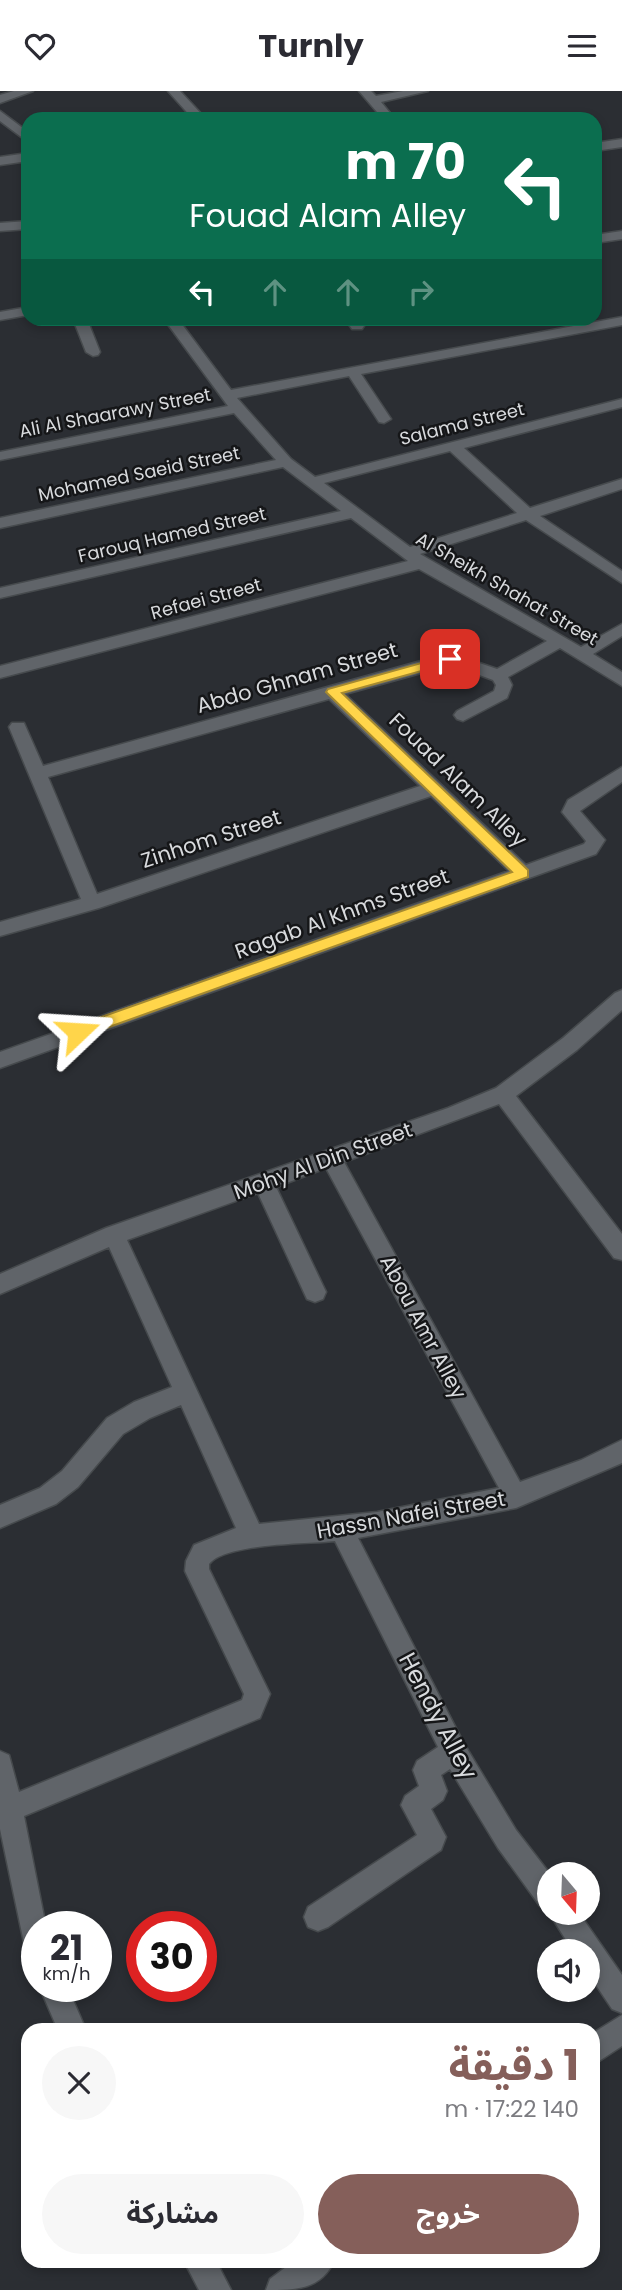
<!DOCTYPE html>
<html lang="ar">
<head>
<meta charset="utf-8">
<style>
	:root { --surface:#fff; --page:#f7f7f7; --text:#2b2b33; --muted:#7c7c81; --accent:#855f5a }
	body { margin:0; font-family:Poppins,"Noto Sans Arabic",sans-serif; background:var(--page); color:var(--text); direction:rtl; height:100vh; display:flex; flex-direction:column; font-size:26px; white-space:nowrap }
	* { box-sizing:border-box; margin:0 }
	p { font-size:23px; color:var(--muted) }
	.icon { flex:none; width:38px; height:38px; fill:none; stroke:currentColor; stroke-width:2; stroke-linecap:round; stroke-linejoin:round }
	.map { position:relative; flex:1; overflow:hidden; direction:ltr }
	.panel { position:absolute; left:21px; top:1932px; width:579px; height:245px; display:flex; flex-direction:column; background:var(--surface); border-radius:21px; box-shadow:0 4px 10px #0003; direction:rtl }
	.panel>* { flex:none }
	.hud { position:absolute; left:21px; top:21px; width:581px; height:214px; border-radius:21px; box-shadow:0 4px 10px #0003; direction:rtl; background:#0b6e4f; color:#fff; overflow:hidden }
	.needle { width:46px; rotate:161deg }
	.tools { position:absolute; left:537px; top:1771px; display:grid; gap:14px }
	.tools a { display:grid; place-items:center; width:63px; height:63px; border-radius:50%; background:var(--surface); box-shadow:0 4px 10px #0003; font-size:35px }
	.speed { position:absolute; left:21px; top:1820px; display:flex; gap:14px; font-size:35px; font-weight:700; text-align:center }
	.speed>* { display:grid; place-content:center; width:91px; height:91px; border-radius:50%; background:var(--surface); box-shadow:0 4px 10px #0003; line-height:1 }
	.speed small { font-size:18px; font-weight:400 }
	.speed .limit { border:10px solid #d22; background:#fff; color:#111 }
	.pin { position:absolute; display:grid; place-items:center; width:60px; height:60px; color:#fff; margin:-30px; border-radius:14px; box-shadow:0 4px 10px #0006 }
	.me { position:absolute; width:77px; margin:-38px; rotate:70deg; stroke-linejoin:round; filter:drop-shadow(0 0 5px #0008) }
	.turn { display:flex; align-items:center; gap:24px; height:147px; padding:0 21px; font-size:32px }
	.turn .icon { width:91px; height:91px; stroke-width:2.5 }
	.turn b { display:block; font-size:49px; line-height:60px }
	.lanes { display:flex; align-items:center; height:66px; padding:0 21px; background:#0003; justify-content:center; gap:35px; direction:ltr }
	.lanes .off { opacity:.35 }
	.round { display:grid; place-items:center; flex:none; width:74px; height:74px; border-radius:37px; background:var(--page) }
	.summary { display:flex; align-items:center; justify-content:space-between; height:119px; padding:0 21px }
	h1 { font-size:42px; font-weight:700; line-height:52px; color:var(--accent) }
	.cta { display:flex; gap:14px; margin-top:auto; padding:14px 21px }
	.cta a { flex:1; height:80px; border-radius:42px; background:var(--accent); color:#fff; font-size:28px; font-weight:700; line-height:80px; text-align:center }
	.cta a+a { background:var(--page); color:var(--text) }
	header { display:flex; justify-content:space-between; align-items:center; height:91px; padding:0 21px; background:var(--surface); font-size:32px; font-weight:700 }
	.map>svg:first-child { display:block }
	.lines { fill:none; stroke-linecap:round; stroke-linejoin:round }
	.minor-casing { stroke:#464a4d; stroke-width:3 }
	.minor { fill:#606469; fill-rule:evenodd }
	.route { fill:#ffd54a; stroke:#a68a30; stroke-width:2 }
	.labels { text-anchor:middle; stroke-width:5; stroke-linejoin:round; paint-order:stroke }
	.far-street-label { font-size:18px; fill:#d8dadd; stroke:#151618 }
	.street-label { font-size:21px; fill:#d8dadd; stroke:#151618 }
	.near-street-label { font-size:24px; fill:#d8dadd; stroke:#151618 }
</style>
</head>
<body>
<header><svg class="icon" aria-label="menu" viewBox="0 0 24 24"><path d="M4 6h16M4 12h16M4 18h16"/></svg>Turnly<svg class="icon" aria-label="heart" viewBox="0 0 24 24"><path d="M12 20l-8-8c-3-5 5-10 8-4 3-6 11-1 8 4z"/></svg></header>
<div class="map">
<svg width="622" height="2199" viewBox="0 0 622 2199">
	<rect width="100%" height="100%" fill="#2b2e33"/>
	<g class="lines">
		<defs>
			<path id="minor" d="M 14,0 L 33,0 L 0,12 L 0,4 Z
				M 168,0 L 180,0 L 206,28 L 193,28 Z
				M 359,0 L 371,0 L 376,5 L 403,0 L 428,0 L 381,11 L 395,28 L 383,28 Z
				M 0,20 L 28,41 L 28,51 L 0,30 Z
				M 622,48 L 622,56 L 595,60 L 595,52 Z
				M 28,62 L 28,70 L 0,74 L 0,66 Z
				M 28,130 L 28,138 L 0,140 L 0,132 Z
				M 622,140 L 622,148 L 595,152 L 595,144 Z
				M 28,216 L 28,224 L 0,229 L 0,221 Z
				M 622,226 L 622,234 L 361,283 L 391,328 L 384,332 L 379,331 L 349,285 L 237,307 L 291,368 L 315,386 L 622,308 L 622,316 L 464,357 L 530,417 L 622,388 L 622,398 L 540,425 L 622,480 L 622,492 L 526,429 L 420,463 L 581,556 L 622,533 L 622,545 L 593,563 L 622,581 L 622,595 L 560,557 L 508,586 L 512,594 L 507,607 L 463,630 L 457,628 L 454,624 L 457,620 L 494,600 L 496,594 L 493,589 L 455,575 L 450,574 L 345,603 L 526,774 L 584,753 L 586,750 L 562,721 L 568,709 L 622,676 L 622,691 L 580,720 L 605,749 L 596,763 L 0,977 L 0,961 L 509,780 L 431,705 L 99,817 L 0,845 L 0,831 L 81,808 L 9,636 L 12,632 L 24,632 L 43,675 L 450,562 L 497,578 L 547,550 L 419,478 L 0,587 L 0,575 L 408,470 L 351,427 L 0,507 L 0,497 L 341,420 L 283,376 L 0,437 L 0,427 L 276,369 L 234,322 L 0,369 L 0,361 L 228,315 L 164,228 L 178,228 L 231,299 ZM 450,360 L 517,422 L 410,456 L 324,392 ZM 329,608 L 420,695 L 97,803 L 48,686 Z
				M 73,228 L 87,228 L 100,261 L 98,264 L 93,265 L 86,261 Z
				M 345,228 L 359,228 L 364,235 L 362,238 L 352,238 Z
				M 622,899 L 622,919 L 577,959 L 516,1005 L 622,1143 L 622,1169 L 614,1167 L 499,1013 L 344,1071 L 520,1391 L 581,1369 L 622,1349 L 622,1372 L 516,1417 L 358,1447 L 463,1651 L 516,1739 L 550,1783 L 550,1818 L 540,1815 L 498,1757 L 450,1678 L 441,1684 L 447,1700 L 443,1709 L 431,1718 L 446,1746 L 441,1759 L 328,1836 L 318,1840 L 308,1836 L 304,1826 L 308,1816 L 417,1744 L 401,1714 L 405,1705 L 419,1695 L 413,1679 L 417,1670 L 438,1656 L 335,1450 C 307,1453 225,1452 209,1473 L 209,1478 L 270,1603 L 260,1627 L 24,1725 L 46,1836 L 37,1836 L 37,1870 L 27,1866 L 0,1738 L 0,1660 L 9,1664 L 19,1701 L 242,1609 L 244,1603 L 185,1480 L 186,1470 L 194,1454 L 236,1437 L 181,1314 L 150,1327 L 123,1343 L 78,1396 L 56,1413 L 0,1437 L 0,1414 L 40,1397 L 62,1380 L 107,1327 L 134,1311 L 172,1296 L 109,1156 L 0,1203 L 0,1183 L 106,1137 L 448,1017 L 496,997 L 563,947 L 615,902 ZM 326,1077 L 499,1397 L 377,1421 L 259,1433 L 127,1149 L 258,1102 L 307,1208 L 315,1211 L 323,1208 L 326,1201 L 276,1096 Z
				M 549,1822 L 579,1822 L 622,1884 L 622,1922 L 612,1918 L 588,1882 L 588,1860 L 573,1860 Z
				M 39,1895 L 67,1895 L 86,1939 L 58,1939 Z
				M 622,1924 L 622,1955 L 593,1974 L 593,1942 Z
				M 184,2170 L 216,2170 L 231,2199 L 199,2199 Z
				M 294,2170 L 334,2170 C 321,2199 295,2199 266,2199 L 270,2188 Z"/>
		</defs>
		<!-- minor casing -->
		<use href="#minor" class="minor-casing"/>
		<!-- minor -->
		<use href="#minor" class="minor"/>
	</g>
	<!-- route -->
	<path class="route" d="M 450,564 L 456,568 L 454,571 L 342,602 L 528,779 L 528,786 L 84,945 L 73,945 L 71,941 L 73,936 L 512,781 L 326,601 L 328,598 Z"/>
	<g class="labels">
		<!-- far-street labels -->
		<g class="far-street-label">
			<text transform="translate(115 322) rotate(-11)" y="6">Ali Al Shaarawy Street</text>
			<text transform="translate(462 333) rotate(-14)" y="6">Salama Street</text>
			<text transform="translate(139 383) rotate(-12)" y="6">Mohamed Saeid Street</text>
			<text transform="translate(172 444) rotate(-13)" y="6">Farouq Hamed Street</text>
			<text transform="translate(507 498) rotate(30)" y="6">Al Sheikh Shahat Street</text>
			<text transform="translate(206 508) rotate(-15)" y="6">Refaei Street</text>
		</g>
		<!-- street labels -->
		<g class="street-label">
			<text transform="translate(297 587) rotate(-16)" y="7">Abdo Ghnam Street</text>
			<text transform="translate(458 689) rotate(44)" y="7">Fouad Alam Alley</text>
			<text transform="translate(211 748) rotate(-18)" y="7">Zinhom Street</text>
			<text transform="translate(342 823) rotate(-20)" y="7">Ragab Al Khms Street</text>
			<text transform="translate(323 1070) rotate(-20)" y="7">Mohy Al Din Street</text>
			<text transform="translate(423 1236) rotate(62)" y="7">Abou Amr Alley</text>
			<text transform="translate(411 1424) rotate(-10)" y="7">Hassn Nafei Street</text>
		</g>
		<!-- near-street labels -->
		<g class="near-street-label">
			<text transform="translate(438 1625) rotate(62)" y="8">Hendy Alley</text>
		</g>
	</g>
</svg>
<div class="tools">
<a><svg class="needle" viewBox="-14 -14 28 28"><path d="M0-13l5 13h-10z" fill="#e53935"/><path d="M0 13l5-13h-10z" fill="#7c7c81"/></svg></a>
<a><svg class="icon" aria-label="sound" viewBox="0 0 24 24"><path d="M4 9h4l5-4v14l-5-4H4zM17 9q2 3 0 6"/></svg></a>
</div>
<div class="speed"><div>21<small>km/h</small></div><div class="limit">30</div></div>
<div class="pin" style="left:450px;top:568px;background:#d93025"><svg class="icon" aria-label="arrive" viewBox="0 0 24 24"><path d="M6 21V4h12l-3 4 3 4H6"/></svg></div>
<svg class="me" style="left:78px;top:941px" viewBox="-20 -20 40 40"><path d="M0-17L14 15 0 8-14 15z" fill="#ffd54a" stroke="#fff" stroke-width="4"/></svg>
<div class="hud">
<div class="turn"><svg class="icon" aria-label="left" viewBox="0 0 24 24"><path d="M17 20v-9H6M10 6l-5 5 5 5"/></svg><div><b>70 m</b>Fouad Alam Alley</div></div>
<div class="lanes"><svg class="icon" aria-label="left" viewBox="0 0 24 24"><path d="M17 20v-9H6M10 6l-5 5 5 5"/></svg><svg class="icon off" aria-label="ahead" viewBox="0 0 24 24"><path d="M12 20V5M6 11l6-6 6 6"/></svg><svg class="icon off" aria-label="ahead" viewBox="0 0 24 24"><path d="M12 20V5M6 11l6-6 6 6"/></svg><svg class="icon off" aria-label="right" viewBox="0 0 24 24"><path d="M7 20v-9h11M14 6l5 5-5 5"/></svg></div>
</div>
<section class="panel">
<div class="summary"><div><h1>1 دقيقة</h1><p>140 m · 17:22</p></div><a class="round"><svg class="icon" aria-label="close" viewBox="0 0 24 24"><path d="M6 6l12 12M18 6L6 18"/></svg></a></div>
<div class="cta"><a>خروج</a><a>مشاركة</a></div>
</section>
</div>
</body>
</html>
